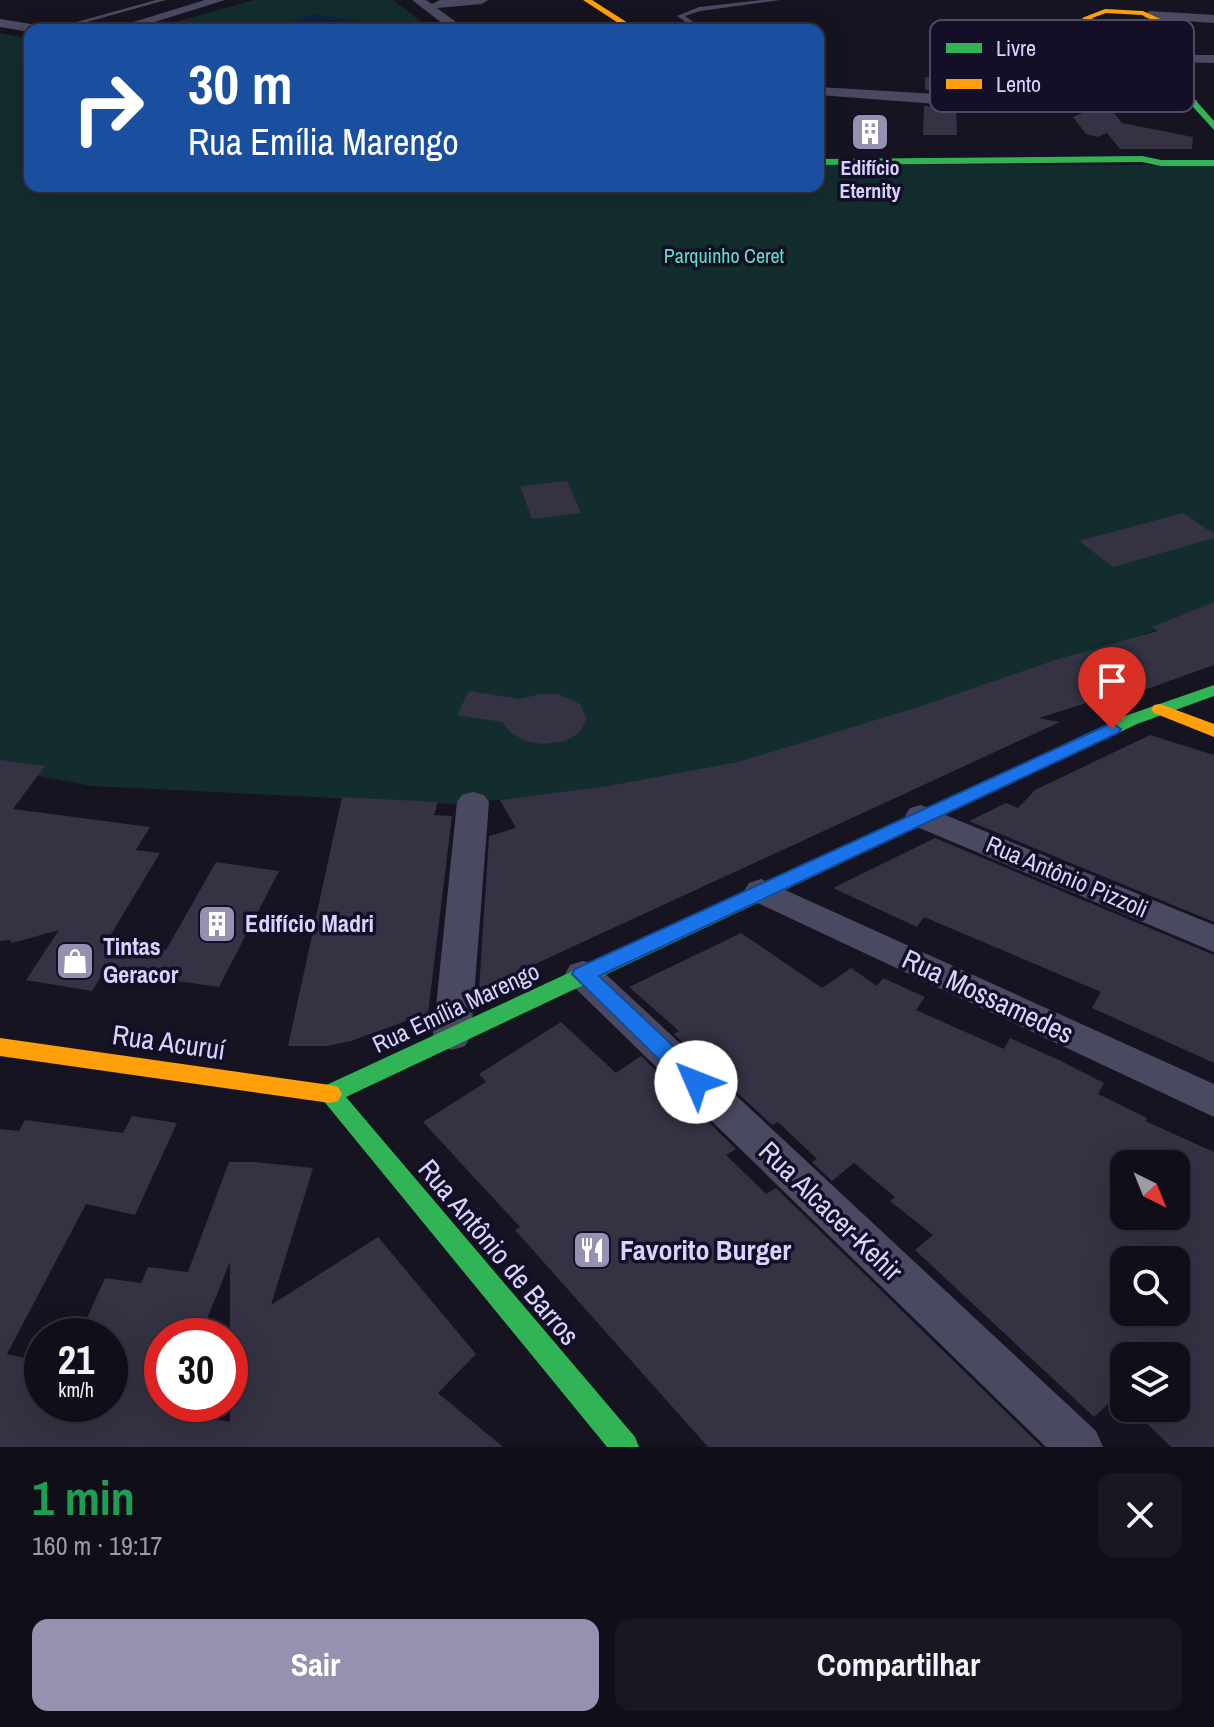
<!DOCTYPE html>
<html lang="pt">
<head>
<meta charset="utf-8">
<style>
	:root { --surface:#100f19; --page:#191822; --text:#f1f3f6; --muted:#9c9ca2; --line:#302f38; --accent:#9591b1 }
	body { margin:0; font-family:"Archivo Narrow",sans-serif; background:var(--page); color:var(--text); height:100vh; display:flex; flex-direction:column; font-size:30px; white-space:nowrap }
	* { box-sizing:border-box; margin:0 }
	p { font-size:26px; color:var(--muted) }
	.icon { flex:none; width:44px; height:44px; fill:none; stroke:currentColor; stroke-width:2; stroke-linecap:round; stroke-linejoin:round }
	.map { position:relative; height:1447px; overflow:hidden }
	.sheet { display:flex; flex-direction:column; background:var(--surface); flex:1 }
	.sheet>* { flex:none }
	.banner { position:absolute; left:24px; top:24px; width:800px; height:168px; border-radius:16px; box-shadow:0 8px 32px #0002,0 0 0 2px var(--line); background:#1a4fa0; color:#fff; overflow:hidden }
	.needle { width:52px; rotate:137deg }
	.fabs { position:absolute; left:1110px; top:1150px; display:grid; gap:16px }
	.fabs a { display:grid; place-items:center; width:80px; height:80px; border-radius:16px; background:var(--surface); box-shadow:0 8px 32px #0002,0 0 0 2px var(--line); font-size:40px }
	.speed { position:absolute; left:24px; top:1318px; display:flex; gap:16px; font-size:40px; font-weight:700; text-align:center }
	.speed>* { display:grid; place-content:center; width:104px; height:104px; border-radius:50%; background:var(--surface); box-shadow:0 8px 32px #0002,0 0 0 2px var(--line); line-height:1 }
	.speed small { font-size:20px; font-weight:400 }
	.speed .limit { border:12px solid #d22; background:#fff; color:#111 }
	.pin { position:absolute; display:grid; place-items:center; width:68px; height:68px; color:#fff; margin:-82px -34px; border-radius:50% 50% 50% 0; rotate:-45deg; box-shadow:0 0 8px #0007 }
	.pin .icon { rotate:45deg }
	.me { position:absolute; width:88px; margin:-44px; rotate:314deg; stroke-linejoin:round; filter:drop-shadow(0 0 6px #0008) }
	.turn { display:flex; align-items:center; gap:28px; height:168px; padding:0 32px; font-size:36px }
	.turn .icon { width:104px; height:104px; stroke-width:2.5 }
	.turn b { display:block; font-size:56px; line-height:68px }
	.round { display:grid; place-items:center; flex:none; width:84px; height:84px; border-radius:16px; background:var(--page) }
	.headline { display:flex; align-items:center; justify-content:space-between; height:136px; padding:0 32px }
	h1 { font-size:48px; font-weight:700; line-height:60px; color:#1e9e55 }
	.button { display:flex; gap:16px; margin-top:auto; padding:16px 32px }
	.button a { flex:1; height:92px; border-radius:16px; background:var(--accent); color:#fff; font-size:32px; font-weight:700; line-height:92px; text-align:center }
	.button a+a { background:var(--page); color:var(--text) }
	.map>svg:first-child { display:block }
	.green { fill:#132c2d }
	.water { fill:#0d2144 }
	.building { fill:#343243; fill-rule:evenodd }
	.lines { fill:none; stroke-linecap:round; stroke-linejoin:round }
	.lane { fill:#4a4962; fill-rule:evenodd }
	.street { fill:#4a4962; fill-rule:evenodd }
	.fast { fill:#30b455; fill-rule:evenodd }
	.slow { fill:#ff9f0a; fill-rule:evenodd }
	.route { fill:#1a73e8; stroke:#114b97; stroke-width:2 }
	.labels { text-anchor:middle; stroke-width:7; stroke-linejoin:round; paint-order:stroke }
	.far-poi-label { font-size:20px; font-weight:bold; fill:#d9d4ff; stroke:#130f26 }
	.far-park-label { font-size:20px; fill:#5fe0c0; stroke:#130f26 }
	.street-label { font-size:24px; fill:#d9d4ff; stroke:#130f26 }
	.poi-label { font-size:24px; font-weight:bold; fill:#d9d4ff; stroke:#130f26; text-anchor:start }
	.near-street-label { font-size:28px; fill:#d9d4ff; stroke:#130f26 }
	.near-poi-label { font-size:28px; font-weight:bold; fill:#d9d4ff; stroke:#130f26; text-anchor:start }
	.key { fill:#130f26; stroke:#4e4a67; stroke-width:2 }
	.key-label { font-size:22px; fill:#d9d4ff }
</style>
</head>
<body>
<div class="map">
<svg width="1214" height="1447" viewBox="0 0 1214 1447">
	<rect width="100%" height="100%" fill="#161421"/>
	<!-- green -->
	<path class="green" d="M 254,0 L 393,0 L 432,30 L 148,30 Z
		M 0,33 L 30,39 L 30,186 L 818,186 L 818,165 L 1214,165 L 1214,603 L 1145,634 L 833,737 L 654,785 L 456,804 L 92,786 L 0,769 Z"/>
	<!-- water -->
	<path class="water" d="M 312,14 L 400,28 L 271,30 Z"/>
	<!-- building -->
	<path class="building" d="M 925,77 L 956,79 L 956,91 L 925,90 Z
		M 924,106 L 956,107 L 957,135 L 923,135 Z
		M 1095,108 L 1110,108 L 1122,123 L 1193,137 L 1192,149 L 1120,149 L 1107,133 L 1097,137 L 1086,134 L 1073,117 Z
		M 567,481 L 581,513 L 532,519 L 520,486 Z
		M 1183,513 L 1214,534 L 1214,538 L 1113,567 L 1079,541 Z
		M 1214,602 L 1214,665 L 1133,694 L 1140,686 L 1039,718 L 1060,722 L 479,990 L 489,836 L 516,828 L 500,800 L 608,786 L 738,762 L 921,706 L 1058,659 L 1157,631 L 1152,627 Z
		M 469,691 L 520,699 L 540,694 L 558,694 L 580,704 L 587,719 L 579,733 L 565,741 L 543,744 L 529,742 L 512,734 L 502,722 L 457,715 Z
		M 1150,735 L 1214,755 L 1214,922 L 969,821 L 1006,803 L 1018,808 L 1035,790 Z
		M 0,760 L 45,766 L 13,809 L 150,827 L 136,850 L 160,853 L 107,941 L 166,950 L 216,862 L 279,871 L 219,987 L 177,981 L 174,986 L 101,976 L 92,991 L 26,980 L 59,930 L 12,943 L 10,940 L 0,941 Z
		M 342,797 L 438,802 L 434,815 L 452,816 L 428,1013 L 351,1041 L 328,1046 L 288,1046 Z
		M 935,838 L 1214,955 L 1214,1063 L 1092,1008 L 1101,992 L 924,917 L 917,927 L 833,888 Z
		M 741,933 L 822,988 L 851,968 L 877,986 L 883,978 L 925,997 L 916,1010 L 1004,1049 L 1010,1038 L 1059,1060 L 1104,1083 L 1098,1094 L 1147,1118 L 1145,1121 L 1214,1152 L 1214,1447 L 1171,1447 L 1131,1408 L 1176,1408 L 1176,1356 L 1124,1356 L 1124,1389 L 1094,1417 L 915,1250 L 933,1235 L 890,1201 L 895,1197 L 854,1163 L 832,1181 L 812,1162 L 817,1159 L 778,1122 L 772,1125 L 674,1034 L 679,1031 L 629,987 ZM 1124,1164 L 1176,1164 L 1176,1216 L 1124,1216 ZM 1124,1260 L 1176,1260 L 1176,1312 L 1124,1312 Z
		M 561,1022 L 616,1073 L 641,1056 L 736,1149 L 726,1155 L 766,1194 L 776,1188 L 1042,1447 L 708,1447 L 515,1230 L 520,1227 L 423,1122 L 486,1082 L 479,1074 Z
		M 132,1116 L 177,1123 L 135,1215 L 86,1204 L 7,1354 L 42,1362 L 42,1404 L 110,1404 L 110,1336 L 79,1336 L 105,1278 L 141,1283 L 148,1267 L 188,1272 L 229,1162 L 254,1162 L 313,1168 L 271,1305 L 378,1237 L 476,1354 L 438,1393 L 503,1447 L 0,1447 L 0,1129 L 19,1131 L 25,1120 L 123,1133 ZM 230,1262 L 230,1422 L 170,1412 L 173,1404 L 162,1404 L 162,1336 L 200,1336 Z"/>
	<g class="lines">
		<!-- lane -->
		<path class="lane" d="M 156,0 L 166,0 L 76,25 L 73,23 Z
			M 762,0 L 781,0 L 700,11 L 685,16 L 704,30 L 697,30 L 677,16 L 699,7 Z"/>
		<!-- street -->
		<path class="street" d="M 205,0 L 225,0 L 129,30 L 107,30 Z
			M 412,0 L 426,0 L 432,4 L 440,0 L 488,0 L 482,4 L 437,8 L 467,30 L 451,30 Z
			M 1150,11 L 1214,15 L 1214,23 L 1145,18 L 1143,15 Z
			M 0,19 L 44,26 L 51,30 L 30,32 L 0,27 Z
			M 1171,55 L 1214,55 L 1214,63 L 1166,62 L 1166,56 Z
			M 818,87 L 937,94 L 1190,96 L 1198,101 L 1190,106 L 937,104 L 818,95 Z
			M 473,792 L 484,795 L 489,802 L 471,1036 L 465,1046 L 452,1050 L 439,1046 L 433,1036 L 457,802 L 462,795 Z
			M 921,805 L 1214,925 L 1214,952 L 910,824 L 905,816 L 910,808 Z
			M 761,879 L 1214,1084 L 1214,1117 L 749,899 L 744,891 L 749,883 Z
			M 583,961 L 596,965 L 1096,1431 L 1103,1447 L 1046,1447 L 570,983 L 565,974 L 570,965 Z"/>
		<!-- fast -->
		<path class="fast" d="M 1115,28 L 1138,36 L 1214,121 L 1214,130 L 1132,40 L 1112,32 Z
			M 1142,156 L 1161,160 L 1214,160 L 1214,166 L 1161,166 L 1142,162 L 818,165 L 818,159 Z
			M 1214,685 L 1214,696 L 1137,724 L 346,1097 L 635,1437 L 639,1447 L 607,1447 L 318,1094 L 322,1087 L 1125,716 Z"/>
		<!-- slow -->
		<path class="slow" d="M 583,0 L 592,0 L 639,30 L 629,30 Z
			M 1105,9 L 1143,11 L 1167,22 C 1150,44 1101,34 1082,18 ZM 1106,13 L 1142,15 L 1158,23 C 1141,35 1110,29 1092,18 Z
			M 1160,704 L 1214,724 L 1214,737 L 1154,713 L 1151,709 L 1154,705 Z
			M 0,1038 L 330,1085 L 338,1087 L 342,1094 L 338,1101 L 330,1103 L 0,1056 Z"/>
	</g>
	<!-- route -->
	<path class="route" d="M 1112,723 L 1121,729 L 1118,733 L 599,976 L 704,1075 L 707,1082 L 704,1088 L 696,1091 L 688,1088 L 572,974 L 575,969 Z"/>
	<!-- icons -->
	<defs>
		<symbol id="building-square" viewBox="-11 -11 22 22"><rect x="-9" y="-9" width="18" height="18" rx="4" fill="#9591b1" stroke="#130f26"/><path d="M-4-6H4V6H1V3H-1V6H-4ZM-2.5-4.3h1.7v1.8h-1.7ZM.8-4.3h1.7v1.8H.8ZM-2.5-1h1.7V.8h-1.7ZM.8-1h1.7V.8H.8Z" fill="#fff"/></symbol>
		<symbol id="shop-square" viewBox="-11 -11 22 22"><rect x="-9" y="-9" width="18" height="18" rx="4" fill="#9591b1" stroke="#130f26"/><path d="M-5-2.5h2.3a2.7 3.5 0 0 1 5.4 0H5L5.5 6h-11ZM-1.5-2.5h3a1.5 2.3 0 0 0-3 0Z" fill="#fff"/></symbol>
		<symbol id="restaurant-square" viewBox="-11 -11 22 22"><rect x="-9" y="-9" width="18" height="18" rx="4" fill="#9591b1" stroke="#130f26"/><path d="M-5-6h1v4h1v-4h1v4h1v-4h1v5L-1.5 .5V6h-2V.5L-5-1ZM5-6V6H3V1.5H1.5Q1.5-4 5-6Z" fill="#fff"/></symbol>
	</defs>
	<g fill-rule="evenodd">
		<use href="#building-square" x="848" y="110" width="44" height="44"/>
		<use href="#building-square" x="195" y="902" width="44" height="44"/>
		<use href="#shop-square" x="53" y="939" width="44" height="44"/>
		<use href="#restaurant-square" x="570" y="1228" width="44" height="44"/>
	</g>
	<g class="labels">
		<!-- far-poi labels -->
		<g class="far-poi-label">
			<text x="870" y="175">Edifício<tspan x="870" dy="23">Eternity</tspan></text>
		</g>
		<!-- far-park labels -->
		<g class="far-park-label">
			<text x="724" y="263">Parquinho Ceret</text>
		</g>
		<!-- street labels -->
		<g class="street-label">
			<text transform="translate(1067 877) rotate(23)" y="8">Rua Antônio Pizzoli</text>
			<text transform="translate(456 1008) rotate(-25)" y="8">Rua Emília Marengo</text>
		</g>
		<!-- poi labels -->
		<g class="poi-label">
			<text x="245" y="932">Edifício Madri</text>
			<text x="103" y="955">Tintas<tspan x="103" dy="28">Geracor</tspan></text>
		</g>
		<!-- near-street labels -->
		<g class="near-street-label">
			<text transform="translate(988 996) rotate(25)" y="10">Rua Mossamedes</text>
			<text transform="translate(169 1042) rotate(8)" y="10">Rua Acuruí</text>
			<text transform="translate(831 1211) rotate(44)" y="10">Rua Alcacer-Kehir</text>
			<text transform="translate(499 1252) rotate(50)" y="10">Rua Antônio de Barros</text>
		</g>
		<!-- near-poi labels -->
		<g class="near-poi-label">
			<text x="620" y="1260">Favorito Burger</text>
		</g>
	</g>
	<!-- legend -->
	<rect x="930" y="20" width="264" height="92" rx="12" class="key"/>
	<rect x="946" y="43" width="36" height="10" fill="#30b455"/>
	<rect x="946" y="79" width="36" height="10" fill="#ff9f0a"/>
	<g class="key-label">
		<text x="996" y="56">Livre</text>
		<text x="996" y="92">Lento</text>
	</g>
</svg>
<div class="fabs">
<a><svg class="needle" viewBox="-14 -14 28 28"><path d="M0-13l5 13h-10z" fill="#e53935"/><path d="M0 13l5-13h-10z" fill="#9c9ca2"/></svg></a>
<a><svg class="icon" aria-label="search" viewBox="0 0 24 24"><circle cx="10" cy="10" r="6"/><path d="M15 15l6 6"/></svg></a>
<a><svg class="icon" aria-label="layers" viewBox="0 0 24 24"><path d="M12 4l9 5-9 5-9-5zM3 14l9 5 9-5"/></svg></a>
</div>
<div class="speed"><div>21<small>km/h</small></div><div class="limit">30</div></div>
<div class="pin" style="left:1112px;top:729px;background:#d93025"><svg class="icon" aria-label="arrive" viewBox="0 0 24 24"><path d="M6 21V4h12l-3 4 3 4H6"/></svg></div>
<svg class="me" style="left:696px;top:1082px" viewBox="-20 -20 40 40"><circle r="19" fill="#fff"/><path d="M0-13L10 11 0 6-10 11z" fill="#1a73e8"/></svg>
<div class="banner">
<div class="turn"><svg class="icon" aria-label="right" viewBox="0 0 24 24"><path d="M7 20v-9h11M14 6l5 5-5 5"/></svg><div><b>30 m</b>Rua Emília Marengo</div></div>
</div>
</div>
<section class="sheet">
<div class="headline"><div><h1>1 min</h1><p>160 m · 19:17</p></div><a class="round"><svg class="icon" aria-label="close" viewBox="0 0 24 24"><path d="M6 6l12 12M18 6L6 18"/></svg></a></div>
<div class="button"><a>Sair</a><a>Compartilhar</a></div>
</section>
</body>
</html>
